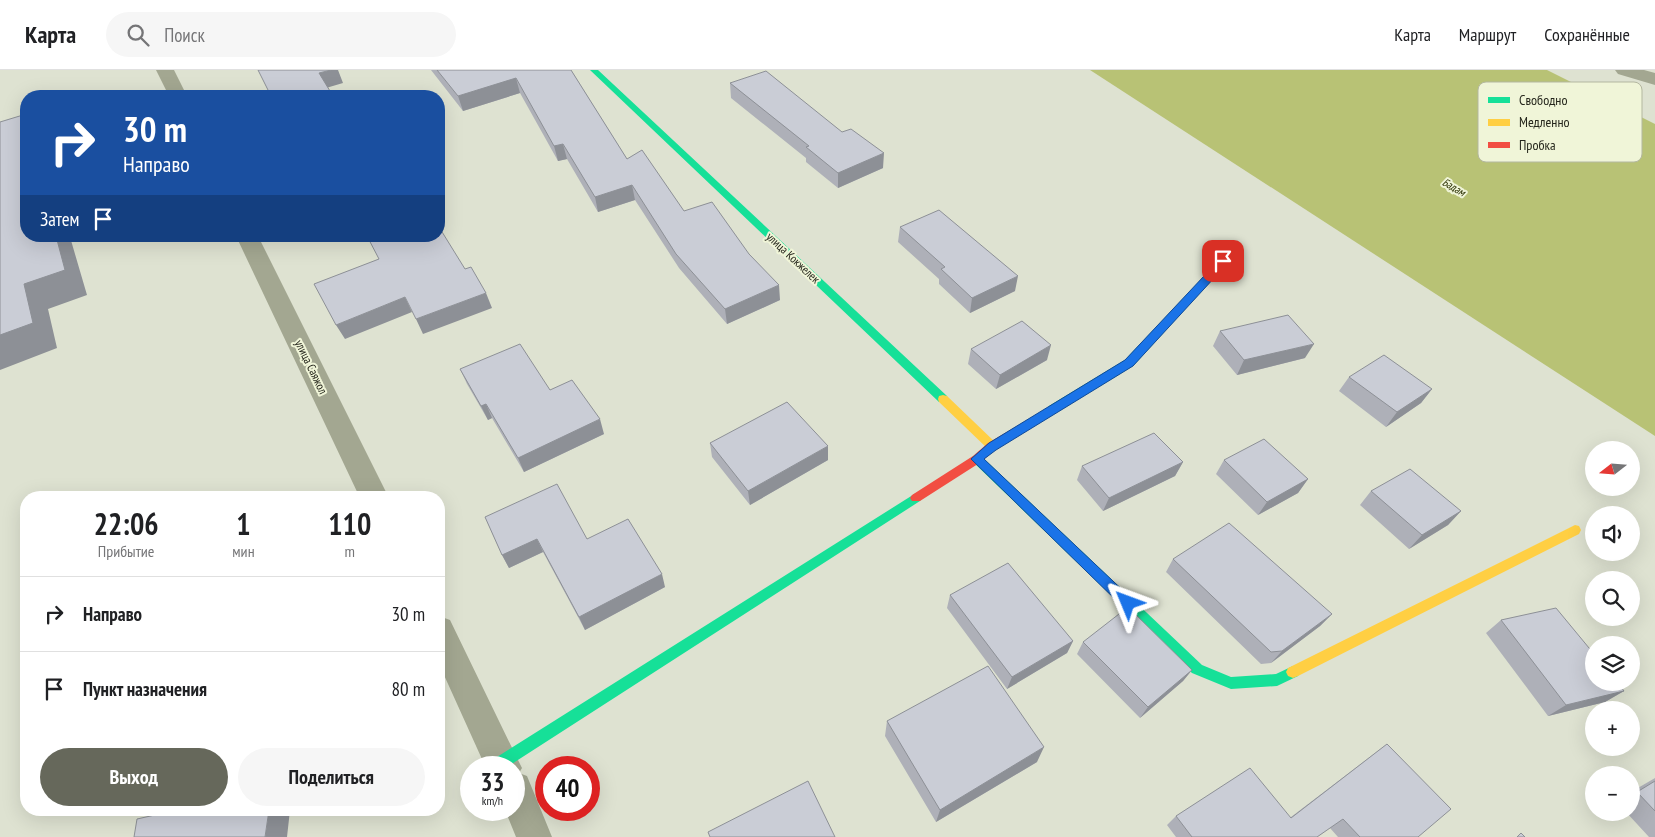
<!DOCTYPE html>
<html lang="ru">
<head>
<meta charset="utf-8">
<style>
	:root { --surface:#fff; --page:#f6f6f6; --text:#202124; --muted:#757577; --line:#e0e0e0; --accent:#66685b }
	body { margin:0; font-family:"PT Sans Narrow",sans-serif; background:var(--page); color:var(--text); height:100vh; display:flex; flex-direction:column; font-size:19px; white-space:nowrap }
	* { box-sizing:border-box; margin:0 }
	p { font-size:16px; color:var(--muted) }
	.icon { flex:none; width:28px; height:28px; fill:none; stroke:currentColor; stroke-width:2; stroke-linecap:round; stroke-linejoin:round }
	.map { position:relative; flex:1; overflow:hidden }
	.drawer { position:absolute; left:20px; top:421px; width:425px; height:325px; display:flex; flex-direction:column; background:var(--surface); border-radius:20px; box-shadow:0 5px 20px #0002 }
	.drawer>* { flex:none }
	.top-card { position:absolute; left:20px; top:20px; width:425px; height:152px; border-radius:20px; box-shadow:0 5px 20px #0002; background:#1a4fa0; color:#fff; overflow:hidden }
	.needle { width:32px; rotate:253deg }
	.buttons { position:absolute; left:1585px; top:371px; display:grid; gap:10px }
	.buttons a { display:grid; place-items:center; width:55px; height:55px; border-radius:50%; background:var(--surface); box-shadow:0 5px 20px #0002; font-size:25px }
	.speed { position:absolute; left:460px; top:686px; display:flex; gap:10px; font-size:25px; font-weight:700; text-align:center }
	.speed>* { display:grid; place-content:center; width:65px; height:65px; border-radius:50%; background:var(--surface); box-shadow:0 5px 20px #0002; line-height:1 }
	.speed small { font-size:12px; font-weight:400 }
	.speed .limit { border:8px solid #d22; background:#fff; color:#111 }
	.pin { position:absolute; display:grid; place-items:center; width:42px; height:42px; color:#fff; margin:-21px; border-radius:10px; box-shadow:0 2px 8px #0006 }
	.me { position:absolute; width:55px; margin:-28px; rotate:314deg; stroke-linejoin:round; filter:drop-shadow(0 0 4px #0008) }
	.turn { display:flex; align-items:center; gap:18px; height:105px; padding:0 20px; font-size:22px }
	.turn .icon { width:65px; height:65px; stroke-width:2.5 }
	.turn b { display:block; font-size:35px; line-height:42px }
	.then { display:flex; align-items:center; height:48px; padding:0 20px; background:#0003; gap:10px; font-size:19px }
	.eta { display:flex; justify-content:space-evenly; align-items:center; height:85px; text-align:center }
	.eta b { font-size:30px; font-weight:600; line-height:35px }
	.cta { display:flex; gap:10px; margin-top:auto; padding:10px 20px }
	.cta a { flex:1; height:58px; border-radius:30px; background:var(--accent); color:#fff; font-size:20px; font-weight:600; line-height:58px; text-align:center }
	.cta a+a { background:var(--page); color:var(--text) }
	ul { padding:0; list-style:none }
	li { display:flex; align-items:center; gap:15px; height:75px; padding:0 20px; border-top:1px solid var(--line) }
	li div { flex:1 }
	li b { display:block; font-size:19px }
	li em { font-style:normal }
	header { display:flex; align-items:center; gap:30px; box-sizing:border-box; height:70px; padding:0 25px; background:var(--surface); border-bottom:1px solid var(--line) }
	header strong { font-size:24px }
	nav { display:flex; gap:28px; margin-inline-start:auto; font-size:18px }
	.search { width:350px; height:45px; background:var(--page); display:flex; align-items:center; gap:12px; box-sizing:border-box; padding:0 18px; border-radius:28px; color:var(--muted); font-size:19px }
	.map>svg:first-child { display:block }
	.water { fill:#b8c275 }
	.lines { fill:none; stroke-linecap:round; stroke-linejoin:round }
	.street { fill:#a3a791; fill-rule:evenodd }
	.fast { fill:#16e098; fill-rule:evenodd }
	.slow { fill:#ffcf43; fill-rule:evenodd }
	.jam { fill:#f24e42; fill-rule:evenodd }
	.wall { fill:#aeb0b8 }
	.shaded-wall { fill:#8d9096 }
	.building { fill:#cacdd6; stroke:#8d9096 }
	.route { fill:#1a73e8; stroke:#114b97 }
	.labels { text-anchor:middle; stroke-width:4; stroke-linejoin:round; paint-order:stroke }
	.far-water-label { font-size:11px; font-style:italic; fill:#2b3003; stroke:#f0f5d8 }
	.street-label { font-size:12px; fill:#25261c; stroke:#f0f5d8 }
	.key { fill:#f0f5d8; stroke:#b3b7a0; stroke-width:1 }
	.key-label { font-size:14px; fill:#25261c }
</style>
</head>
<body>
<header>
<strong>Карта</strong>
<div class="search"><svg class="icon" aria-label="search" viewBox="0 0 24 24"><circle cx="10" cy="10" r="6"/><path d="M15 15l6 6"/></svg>Поиск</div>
<nav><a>Карта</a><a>Маршрут</a><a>Сохранённые</a></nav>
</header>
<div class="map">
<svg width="1655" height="767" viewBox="0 0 1655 767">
	<rect width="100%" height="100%" fill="#dee2d1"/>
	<!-- water -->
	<path class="water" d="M 1090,0 L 1547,0 L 1655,54 L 1655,366 Z"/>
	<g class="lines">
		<!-- street -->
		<path class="street" d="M 156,0 L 174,0 L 187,26 L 169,26 Z
			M 1615,0 L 1644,0 L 1655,3 L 1655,15 L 1618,4 Z
			M 236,166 L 258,166 L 389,428 L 360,428 Z
			M 439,546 L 450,550 L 516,686 L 522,698 L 519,703 L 527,706 L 552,767 L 516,767 L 505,740 L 514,740 L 514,698 L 486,698 L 439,594 Z"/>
		<!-- fast -->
		<path class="fast" d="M 590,0 L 598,0 L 947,326 L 948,329 L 947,332 L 939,332 Z
			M 1237,174 L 1240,175 L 1240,179 L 1133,296 L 1057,342 L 1049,342 L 1048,339 L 1049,336 L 1125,290 L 1234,175 Z
			M 977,385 L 981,386 L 1202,595 L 1231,607 L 1276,604 L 1293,596 L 1298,598 L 1300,602 L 1298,606 L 1277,616 L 1231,619 L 1192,603 L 973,392 L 971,389 L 973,386 Z
			M 916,423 L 920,425 L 922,428 L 920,431 L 507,697 L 497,697 L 495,692 L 497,687 Z"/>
		<!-- slow -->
		<path class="slow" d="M 943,325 L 947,326 L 996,373 L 998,376 L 996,379 L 988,379 L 939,332 L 938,329 L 939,326 Z
			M 1575,455 L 1579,456 L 1581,460 L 1579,464 L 1298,606 L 1293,608 L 1288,606 L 1286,602 L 1288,598 Z"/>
		<!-- jam -->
		<path class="jam" d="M 1053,335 L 1057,336 L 1058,339 L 1057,342 L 996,379 L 981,392 L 920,431 L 912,431 L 910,428 L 912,425 L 973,386 L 988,373 Z"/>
	</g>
	<!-- wall -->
	<path class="wall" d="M 431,0 L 571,0 L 627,89 L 780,230 L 727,254 L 679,198 L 635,130 L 598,142 L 567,89 L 558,91 L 520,23 L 463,41 Z
		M 730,13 L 883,98 L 838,118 L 806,92 L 806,88 L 731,28 Z
		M 900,157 L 1015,221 L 970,243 L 939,214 L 939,209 L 898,172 Z
		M 1220,261 L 1305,288 L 1237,305 L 1213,276 Z
		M 971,279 L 1047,290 L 996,319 L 968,294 Z
		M 460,299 L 550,320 L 604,364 L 524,402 L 492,348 L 488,350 L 467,314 Z
		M 1349,307 L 1432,319 L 1421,333 L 1386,357 L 1339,321 Z
		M 710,373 L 828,390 L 750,435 L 712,387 Z
		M 1224,390 L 1308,409 L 1298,423 L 1258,445 L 1216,404 Z
		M 1183,392 L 1175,406 L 1103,441 L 1077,410 L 1082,396 Z
		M 1371,421 L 1461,441 L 1448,455 L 1409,479 L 1360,435 Z
		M 485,447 L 587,469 L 665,517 L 585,560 L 543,482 L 509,498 L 502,485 Z
		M 1173,489 L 1332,544 L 1320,556 L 1271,593 L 1261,594 L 1166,502 Z
		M 950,525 L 1073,571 L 1067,583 L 1007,619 L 947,538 Z
		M 1501,550 L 1624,621 L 1605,632 L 1548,646 L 1486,563 Z
		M 1083,572 L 1192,600 L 1183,611 L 1140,648 L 1077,584 Z
		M 887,651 L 1037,692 L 936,752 L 885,666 Z
		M 1387,674 L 1418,767 L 1338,767 L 1330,758 L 1317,767 L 1176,767 L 1167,755 L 1176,746 L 1291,747 Z
		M 1655,708 L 1655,767 L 1649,767 L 1626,742 L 1631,742 L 1631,722 Z"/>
	<!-- shaded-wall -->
	<path class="shaded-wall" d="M 331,0 L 338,0 L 343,13 L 326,18 L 319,3 Z
		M 516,8 L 520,23 L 463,41 L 458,26 Z
		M 23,45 L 26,50 L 26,58 Z
		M 563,74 L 567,89 L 558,91 L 554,76 Z
		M 884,83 L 883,98 L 838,118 L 838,103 Z
		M 632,115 L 635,130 L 598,142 L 595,127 Z
		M 56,166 L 72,166 L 70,167 L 87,225 L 48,239 L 57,278 L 0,300 L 0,265 L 24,214 Z
		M 1018,206 L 1015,221 L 970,243 L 972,228 Z
		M 779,215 L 780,230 L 727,254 L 725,239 Z
		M 486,223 L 492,238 L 423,264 L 416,249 Z
		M 405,227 L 412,242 L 345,269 L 336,255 Z
		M 1314,274 L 1305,288 L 1237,305 L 1244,290 Z
		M 1051,275 L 1047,290 L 996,319 L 1000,305 Z
		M 1432,319 L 1421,333 L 1386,357 L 1397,342 Z
		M 486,334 L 492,348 L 488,350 L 481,336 Z
		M 600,349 L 604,364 L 524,402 L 518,388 Z
		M 828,376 L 828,390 L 750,435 L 748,421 Z
		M 1183,392 L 1175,406 L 1103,441 L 1109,428 Z
		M 1308,409 L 1298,423 L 1258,445 L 1267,432 Z
		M 1461,441 L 1448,455 L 1409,479 L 1422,465 Z
		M 537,469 L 543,482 L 509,498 L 502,485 Z
		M 662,504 L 665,517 L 585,560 L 579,547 Z
		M 1332,544 L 1320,556 L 1271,593 L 1282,581 Z
		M 1073,571 L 1067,583 L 1007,619 L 1012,607 Z
		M 1192,600 L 1183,611 L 1140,648 L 1148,637 Z
		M 1624,621 L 1605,632 L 1548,646 L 1566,635 Z
		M 1044,677 L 1037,692 L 936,752 L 940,740 Z
		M 269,740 L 290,740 L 287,767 L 265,767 Z"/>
	<!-- building -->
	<path class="building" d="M 258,0 L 331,0 L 319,3 L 333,26 L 271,26 Z
		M 437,0 L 571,0 L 627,89 L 642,80 L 684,141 L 712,132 L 749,184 L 779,215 L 725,239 L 676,184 L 632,115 L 595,127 L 563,74 L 554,76 L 516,8 L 458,26 Z
		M 766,1 L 842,62 L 851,59 L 884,83 L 838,103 L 806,77 L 809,76 L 730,13 Z
		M 23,45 L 26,58 L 26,166 L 56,166 L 65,200 L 24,214 L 33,253 L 0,265 L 0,52 Z
		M 939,140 L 1018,206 L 972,228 L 941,199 L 945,197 L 900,157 Z
		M 439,157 L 465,199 L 471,197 L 486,223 L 416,249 L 405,227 L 336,255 L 314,214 L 379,189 L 367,166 L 439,166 Z
		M 1288,245 L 1314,274 L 1244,290 L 1220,261 Z
		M 1022,251 L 1051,275 L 1000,305 L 971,279 Z
		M 520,274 L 550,320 L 572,310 L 600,349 L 518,388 L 486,334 L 481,336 L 460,299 Z
		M 1384,285 L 1432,319 L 1397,342 L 1349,307 Z
		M 787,332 L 828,376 L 748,421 L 710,373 Z
		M 1154,363 L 1183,392 L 1109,428 L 1082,396 Z
		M 1264,369 L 1308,409 L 1267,432 L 1224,390 Z
		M 1410,399 L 1461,441 L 1422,465 L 1371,421 Z
		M 557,414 L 587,469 L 628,449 L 662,504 L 579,547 L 537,469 L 502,485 L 485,447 Z
		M 1229,453 L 1332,544 L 1282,581 L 1271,582 L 1173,489 Z
		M 1008,493 L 1073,571 L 1012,607 L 950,525 Z
		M 1128,537 L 1192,600 L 1148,637 L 1083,572 Z
		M 1556,538 L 1594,584 L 1594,612 L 1617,612 L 1624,621 L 1566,635 L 1501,550 Z
		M 988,596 L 1044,677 L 940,740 L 887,651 Z
		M 1387,674 L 1451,739 L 1418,767 L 1360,767 L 1343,749 L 1317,767 L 1192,767 L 1176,746 L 1250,698 L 1291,748 Z
		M 808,711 L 835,767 L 710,767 L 708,762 Z
		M 1655,711 L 1655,741 L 1637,722 Z
		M 177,740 L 269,740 L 265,767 L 134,767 L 137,749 Z
		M 1521,763 L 1525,767 L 1517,767 Z"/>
	<!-- route -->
	<path class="route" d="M 1223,188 L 1228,191 L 1227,194 L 1133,296 L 996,380 L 984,389 L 1132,529 L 1134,533 L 1132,537 L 1128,539 L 1123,537 L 971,389 L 989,373 L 1125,290 L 1220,189 Z"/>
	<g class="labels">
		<!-- far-water labels -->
		<g class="far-water-label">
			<text transform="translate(1454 117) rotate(30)" y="4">Бадам</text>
		</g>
		<!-- street labels -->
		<g class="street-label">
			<text transform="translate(793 188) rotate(43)" y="4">улица Кокжелек</text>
			<text transform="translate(311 297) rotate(64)" y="4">улица Саяжол</text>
		</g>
	</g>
	<!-- legend -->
	<rect x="1478" y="12" width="164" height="80" rx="8" class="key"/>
	<rect x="1488" y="27" width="22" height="6" fill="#16e098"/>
	<rect x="1488" y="49" width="22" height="7" fill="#ffcf43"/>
	<rect x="1488" y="72" width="22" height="6" fill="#f24e42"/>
	<g class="key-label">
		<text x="1519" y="35">Свободно</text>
		<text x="1519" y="57">Медленно</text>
		<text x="1519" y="80">Пробка</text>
	</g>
</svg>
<div class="buttons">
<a><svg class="needle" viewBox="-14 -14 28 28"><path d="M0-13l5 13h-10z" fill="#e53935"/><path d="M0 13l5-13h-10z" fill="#757577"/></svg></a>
<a><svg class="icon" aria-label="sound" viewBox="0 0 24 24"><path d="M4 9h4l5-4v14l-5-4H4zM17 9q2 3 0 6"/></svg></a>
<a><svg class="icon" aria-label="search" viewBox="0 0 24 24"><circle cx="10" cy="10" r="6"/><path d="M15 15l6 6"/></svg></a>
<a><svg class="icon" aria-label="layers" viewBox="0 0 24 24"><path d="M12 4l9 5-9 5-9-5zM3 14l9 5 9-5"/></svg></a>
<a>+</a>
<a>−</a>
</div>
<div class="speed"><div>33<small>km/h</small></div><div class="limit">40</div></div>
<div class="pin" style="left:1223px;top:191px;background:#d93025"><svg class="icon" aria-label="arrive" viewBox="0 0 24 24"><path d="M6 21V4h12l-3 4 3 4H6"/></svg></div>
<svg class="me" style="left:1128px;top:533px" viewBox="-20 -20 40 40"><path d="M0-17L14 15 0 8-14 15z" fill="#1a73e8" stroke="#fff" stroke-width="4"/></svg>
<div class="top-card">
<div class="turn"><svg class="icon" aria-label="right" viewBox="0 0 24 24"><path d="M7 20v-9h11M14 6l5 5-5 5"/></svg><div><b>30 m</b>Направо</div></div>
<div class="then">Затем<svg class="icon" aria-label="arrive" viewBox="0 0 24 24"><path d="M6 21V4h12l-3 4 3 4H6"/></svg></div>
</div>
<section class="drawer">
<div class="eta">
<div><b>22:06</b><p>Прибытие</p></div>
<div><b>1</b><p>мин</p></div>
<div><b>110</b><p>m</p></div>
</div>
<ul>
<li><svg class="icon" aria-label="right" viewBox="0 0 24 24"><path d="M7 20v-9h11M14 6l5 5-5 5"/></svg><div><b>Направо</b></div><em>30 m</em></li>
<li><svg class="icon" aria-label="arrive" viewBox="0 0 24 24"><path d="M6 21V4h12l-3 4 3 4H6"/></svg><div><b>Пункт назначения</b></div><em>80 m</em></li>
</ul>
<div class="cta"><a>Выход</a><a>Поделиться</a></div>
</section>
</div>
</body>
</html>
